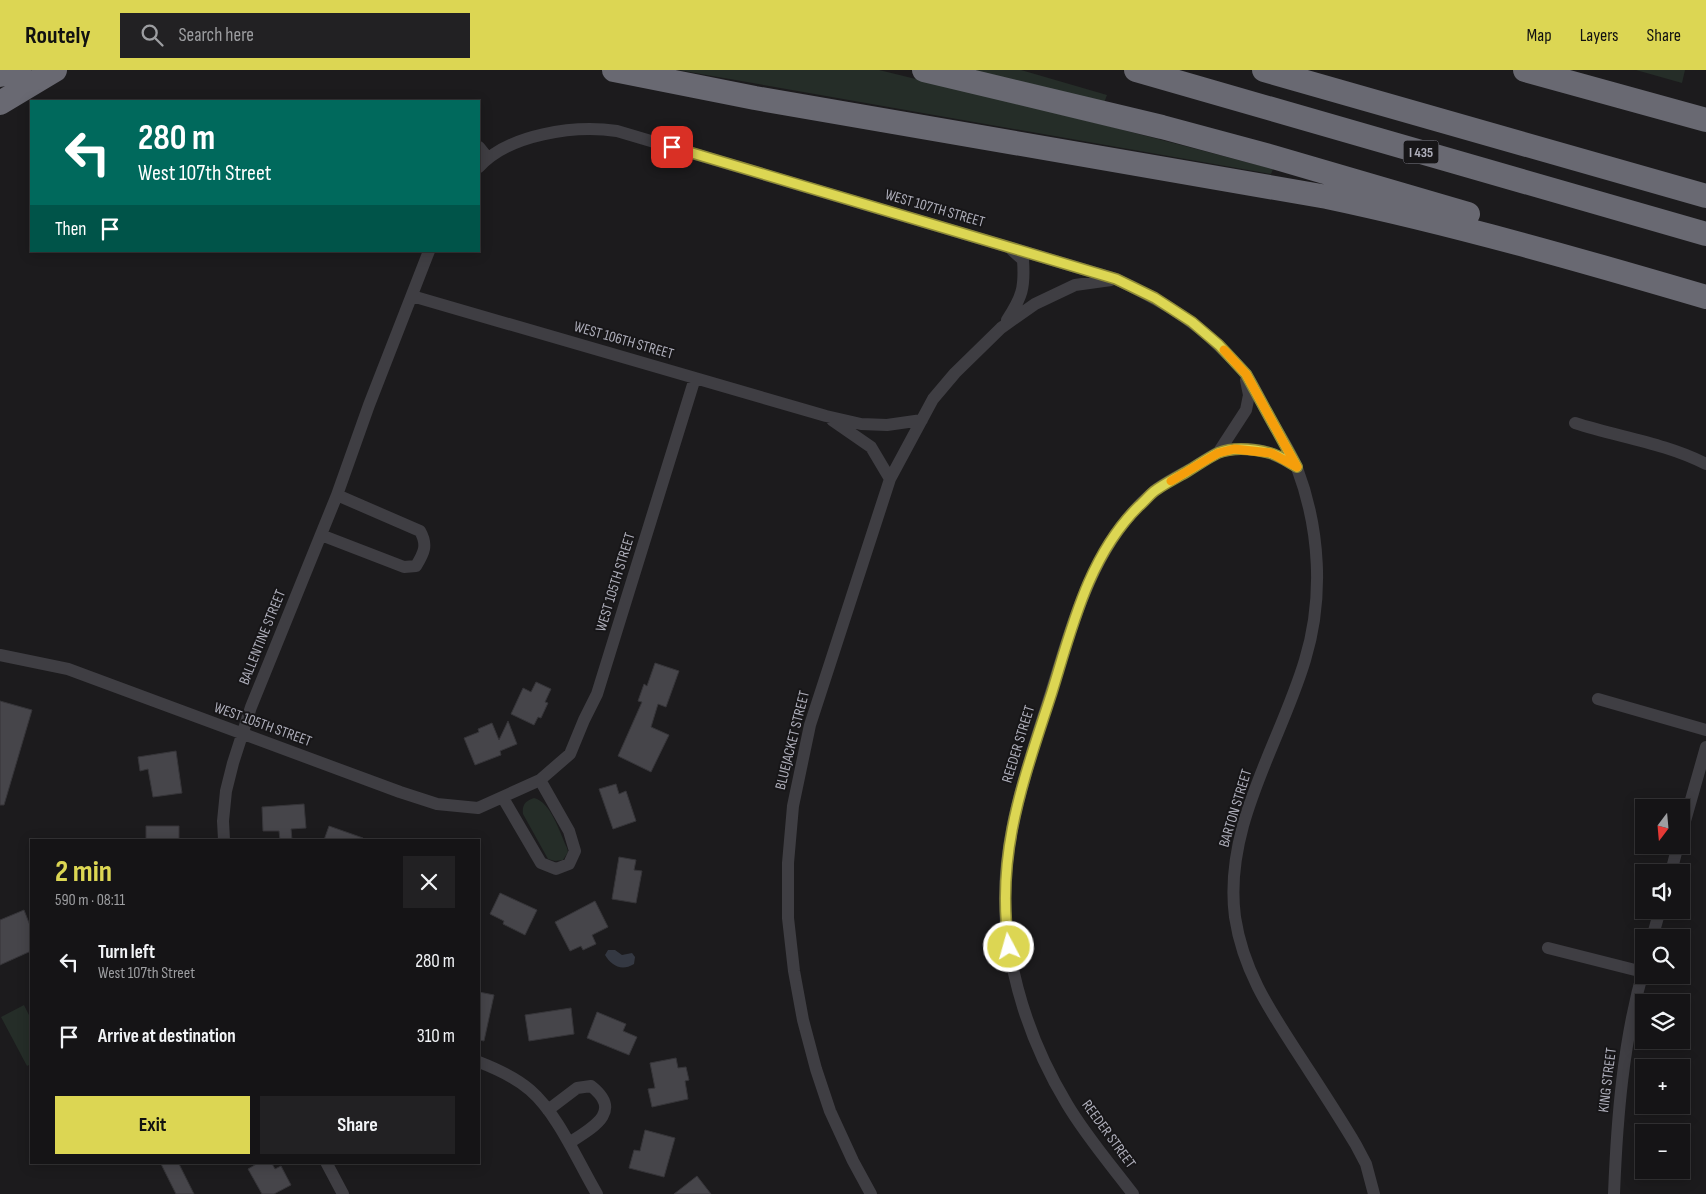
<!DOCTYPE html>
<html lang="en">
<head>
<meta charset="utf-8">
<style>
	:root { --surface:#151416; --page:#222123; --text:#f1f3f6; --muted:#9d9ea1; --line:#343335; --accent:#dcd653 }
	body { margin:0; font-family:"Sofia Sans Condensed",sans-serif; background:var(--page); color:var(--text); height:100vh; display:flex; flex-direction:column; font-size:19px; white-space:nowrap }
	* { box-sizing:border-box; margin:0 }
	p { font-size:16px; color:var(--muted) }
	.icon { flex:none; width:28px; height:28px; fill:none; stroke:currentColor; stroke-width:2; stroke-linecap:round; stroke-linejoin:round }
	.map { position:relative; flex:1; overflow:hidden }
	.details { position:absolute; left:30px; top:769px; width:450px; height:325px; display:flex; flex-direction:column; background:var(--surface); border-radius:0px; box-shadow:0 2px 12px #0003,0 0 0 1px var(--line) }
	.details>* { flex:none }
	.top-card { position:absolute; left:30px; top:30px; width:450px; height:152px; border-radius:0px; box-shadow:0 2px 12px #0003,0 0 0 1px var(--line); background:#00695c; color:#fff; overflow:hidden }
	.needle { width:32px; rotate:196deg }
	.fabs { position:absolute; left:1635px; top:729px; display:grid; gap:10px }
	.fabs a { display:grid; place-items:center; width:55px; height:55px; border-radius:0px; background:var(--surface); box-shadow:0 2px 12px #0003,0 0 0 1px var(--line); font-size:25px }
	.pin { position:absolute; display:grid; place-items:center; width:42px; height:42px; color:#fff; margin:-21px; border-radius:10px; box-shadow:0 2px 8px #0006 }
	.me { position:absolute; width:55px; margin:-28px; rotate:354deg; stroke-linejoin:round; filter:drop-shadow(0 0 4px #0008) }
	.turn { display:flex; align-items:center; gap:18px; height:105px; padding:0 25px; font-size:22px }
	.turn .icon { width:65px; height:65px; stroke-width:2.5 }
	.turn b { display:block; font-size:35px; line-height:42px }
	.then { display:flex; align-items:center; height:48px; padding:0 25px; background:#0003; gap:10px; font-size:19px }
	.round { display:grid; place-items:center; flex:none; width:52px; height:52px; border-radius:0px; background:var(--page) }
	.overview { display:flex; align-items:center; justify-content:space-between; height:85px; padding:0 25px }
	h1 { font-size:30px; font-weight:700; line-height:38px; color:var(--accent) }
	.action { display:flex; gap:10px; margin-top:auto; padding:10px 25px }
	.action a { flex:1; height:58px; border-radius:0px; background:var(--accent); color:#111; font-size:20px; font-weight:700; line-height:58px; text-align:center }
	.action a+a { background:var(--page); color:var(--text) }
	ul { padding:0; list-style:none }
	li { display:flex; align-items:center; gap:15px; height:75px; padding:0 25px }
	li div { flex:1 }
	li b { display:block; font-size:19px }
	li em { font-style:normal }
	header { display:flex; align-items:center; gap:30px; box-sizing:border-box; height:70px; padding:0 25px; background:var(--accent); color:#111 }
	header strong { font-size:24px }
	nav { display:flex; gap:28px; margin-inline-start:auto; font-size:18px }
	.search { width:350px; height:45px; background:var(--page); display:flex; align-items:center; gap:12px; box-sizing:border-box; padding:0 18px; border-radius:0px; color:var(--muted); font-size:19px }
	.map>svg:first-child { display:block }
	.green { fill:#252d28 }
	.water { fill:#343842 }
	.building { fill:#46454a; stroke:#363539 }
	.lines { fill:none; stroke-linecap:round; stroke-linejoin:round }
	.minor { stroke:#3f3e43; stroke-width:12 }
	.motorway { stroke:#696972; stroke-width:24 }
	.route-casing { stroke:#8f8b36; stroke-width:12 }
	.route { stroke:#dcd653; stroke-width:9 }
	.slow { stroke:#f59e0b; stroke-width:9 }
	.labels { text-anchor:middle; stroke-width:4; stroke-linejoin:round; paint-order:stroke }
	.shield { fill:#171618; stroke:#81818a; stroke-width:1 }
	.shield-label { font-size:14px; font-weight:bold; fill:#afafbb }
	.street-label { font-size:15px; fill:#afafbb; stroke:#171618 }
</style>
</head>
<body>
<header>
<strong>Routely</strong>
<div class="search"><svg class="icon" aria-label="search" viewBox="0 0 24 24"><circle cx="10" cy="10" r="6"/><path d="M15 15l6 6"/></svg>Search here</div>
<nav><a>Map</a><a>Layers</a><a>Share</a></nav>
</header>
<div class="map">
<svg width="1706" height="1124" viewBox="0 0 1706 1124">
	<rect width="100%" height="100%" fill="#1c1b1d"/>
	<!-- green -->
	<path class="green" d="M 678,0 L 879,0 L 1108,56 L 1273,99 L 1271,104 Z
		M 966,0 L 1021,0 L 1107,25 L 1104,33 Z
		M 1636,0 L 1685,0 L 1682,13 Z
		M 534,728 C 551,732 560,763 567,778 L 568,782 L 563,790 L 555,791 L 548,789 L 523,744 C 522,735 525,731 534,728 Z
		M 24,935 L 31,949 L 31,994 L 27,996 L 1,947 Z"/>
	<!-- water -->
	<path class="water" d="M 608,880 L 615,880 L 622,885 L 632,883 L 635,887 L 634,894 C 621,902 611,895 605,885 Z"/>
	<!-- building -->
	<path class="building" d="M 655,593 L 679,601 L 666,637 L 658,634 L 651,657 L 669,665 L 651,702 L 618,686 L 642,632 L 638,631 L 644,614 L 647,616 Z
		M 536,612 L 551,619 L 545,632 L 548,633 L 541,648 L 538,647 L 534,655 L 511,644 L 523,618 L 531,622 Z
		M 0,631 L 32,640 L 4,735 L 0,735 Z
		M 508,651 L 517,674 L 500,681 L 501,685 L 475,695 L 464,668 L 479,662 L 478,659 L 492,653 L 499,670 Z
		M 176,681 L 182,723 L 153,727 L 148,699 L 140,701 L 138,687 Z
		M 616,714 L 619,724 L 626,721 L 636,751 L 613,759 L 599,719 Z
		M 304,734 L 306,758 L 291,759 L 292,770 L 280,770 L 279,761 L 263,761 L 262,737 Z
		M 146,756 L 179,756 L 179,770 L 146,770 Z
		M 329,756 L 363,768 L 363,770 L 324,770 Z
		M 619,787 L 636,790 L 634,800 L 642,801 L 636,833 L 612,829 Z
		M 500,823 L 537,840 L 525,865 L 503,854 L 504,851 L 490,844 Z
		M 595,831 L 608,857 L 592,865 L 596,874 L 583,880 L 581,876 L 570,881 L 555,852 Z
		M 24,840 L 31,858 L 31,881 L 0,895 L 0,850 Z
		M 479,922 L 494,925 L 484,971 L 479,970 Z
		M 571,938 L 574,964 L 529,971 L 525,945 Z
		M 597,942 L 626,954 L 623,961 L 637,967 L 629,985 L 587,968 Z
		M 676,988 L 678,998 L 686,997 L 689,1010 L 685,1011 L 688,1029 L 652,1037 L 648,1019 L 655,1018 L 650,993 Z
		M 645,1060 L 675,1068 L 664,1107 L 629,1098 L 634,1080 L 640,1081 Z
		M 160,1092 L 178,1092 L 194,1124 L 176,1124 Z
		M 260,1092 L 271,1092 L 275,1099 L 281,1096 L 291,1115 L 274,1124 L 262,1124 L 248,1099 Z
		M 697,1106 L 711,1124 L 674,1124 Z"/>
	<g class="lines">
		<!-- minor -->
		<path class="minor" d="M 479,77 L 487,87
			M 479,97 C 509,64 574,55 617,61 L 1116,209 C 1154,227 1190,247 1220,277 C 1229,286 1240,296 1247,306 C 1256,320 1263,336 1271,350 C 1280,366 1291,382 1297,398 C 1320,459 1324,528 1305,590 C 1280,674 1223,756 1235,847 C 1243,900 1269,939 1297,982 C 1317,1013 1337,1043 1356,1075 L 1366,1094 L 1374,1124
			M 412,226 L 826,346 L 861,354 L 887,355 L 922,350
			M 1007,250 C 1022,227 1025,218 1023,190 L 1012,180
			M 832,350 L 871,377 L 890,409
			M 1575,353 C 1618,367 1665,373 1706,394
			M 1218,383 L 1246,340 L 1249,325 L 1246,310
			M 321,465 L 404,497 L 416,496 C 424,483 428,475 420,461 L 337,425
			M 0,585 L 68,599 L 400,722 L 437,734 L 478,738 L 540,710 L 570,684 L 584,650 L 597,624 L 695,308
			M 1598,629 L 1706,660
			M 503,728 L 541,793 L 556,799 L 569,794 L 575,781 L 569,761 L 540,710
			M 1681,765 L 1706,677
			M 224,770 L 223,751 L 226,721 L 233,693 L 251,637 L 337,425 L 369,335 L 429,181
			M 1671,802 L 1678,775
			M 1652,868 L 1660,840
			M 1548,878 L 1643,902
			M 479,992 C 497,999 515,1007 530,1020 C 558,1044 578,1092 597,1124
			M 548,1040 L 577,1018 L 591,1016 C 624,1042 592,1058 569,1073
			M 326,1092 L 343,1124
			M 871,1124 L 853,1091 L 830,1041 L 816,999 L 803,950 L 794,901 L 788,848 L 788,793 L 793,736 L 810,655 L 890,409 L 933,329 L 955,303 L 1001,258 L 1035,234 L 1075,215 L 1111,210
			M 1133,1124 C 1111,1095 1086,1066 1067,1034 C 1035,981 1015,925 1007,864 C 997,783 1024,707 1048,632 C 1072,557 1091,475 1153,422 C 1164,413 1177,407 1189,400 C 1198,395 1207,388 1217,383 C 1231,377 1258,378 1272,384 C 1280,387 1289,392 1297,397
			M 1614,1124 C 1617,1048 1623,971 1644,898"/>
		<!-- motorway -->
		<path class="motorway" d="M 614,0 L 755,28 L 1327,127 C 1455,154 1580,190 1706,227
			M 924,0 L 1162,57 L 1273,87 L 1468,144
			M 1136,0 L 1706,164
			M 1264,0 L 1706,126
			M 1525,0 L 1706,50
			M 0,5 L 19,0
			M 0,33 L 55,0"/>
	</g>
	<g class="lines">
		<defs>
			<path id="route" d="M 672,77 L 1116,209 L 1155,228 L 1192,252 L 1219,275 L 1246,304 L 1297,397 C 1288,392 1279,385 1270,383 C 1254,379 1233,377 1218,383 C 1208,388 1198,395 1188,401 C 1178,407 1166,413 1156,420 C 1150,424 1145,431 1139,436 C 1089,485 1072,557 1052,622 C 1024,709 995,783 1009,877"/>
		</defs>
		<!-- route casing -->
		<use href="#route" class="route-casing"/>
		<!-- route -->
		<use href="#route" class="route"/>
		<!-- slow -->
		<path class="slow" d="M 1171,411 L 1218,383 L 1234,379 L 1271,383 L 1297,397 L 1246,304 L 1224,280"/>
	</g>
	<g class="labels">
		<!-- shield labels -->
		<rect class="shield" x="1403.5" y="70.5" width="35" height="23" rx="4"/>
		<g class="shield-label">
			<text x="1421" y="87">I 435</text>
		</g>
		<!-- street labels -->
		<g class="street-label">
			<text transform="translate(935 138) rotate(16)" y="5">WEST 107TH STREET</text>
			<text transform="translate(624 270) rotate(16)" y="5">WEST 106TH STREET</text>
			<text transform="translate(615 512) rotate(-73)" y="5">WEST 105TH STREET</text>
			<text transform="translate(262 567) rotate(-68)" y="5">BALLENTINE STREET</text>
			<text transform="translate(263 654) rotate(20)" y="5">WEST 105TH STREET</text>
			<text transform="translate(792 670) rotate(-76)" y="5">BLUEJACKET STREET</text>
			<text transform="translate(1018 674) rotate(-73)" y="5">REEDER STREET</text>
			<text transform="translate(1235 738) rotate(-73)" y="5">BARTON STREET</text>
			<text transform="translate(1607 1010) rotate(-83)" y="5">KING STREET</text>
			<text transform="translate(1109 1064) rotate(54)" y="5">REEDER STREET</text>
		</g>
	</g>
</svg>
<div class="fabs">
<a><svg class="needle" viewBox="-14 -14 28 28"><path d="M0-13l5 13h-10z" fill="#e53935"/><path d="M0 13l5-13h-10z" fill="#9d9ea1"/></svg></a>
<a><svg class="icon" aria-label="sound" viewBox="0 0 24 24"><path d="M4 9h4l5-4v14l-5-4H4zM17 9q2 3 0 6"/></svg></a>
<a><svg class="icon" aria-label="search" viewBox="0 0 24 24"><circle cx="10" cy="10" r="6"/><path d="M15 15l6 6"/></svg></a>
<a><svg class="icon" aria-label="layers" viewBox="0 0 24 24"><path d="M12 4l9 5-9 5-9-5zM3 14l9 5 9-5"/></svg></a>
<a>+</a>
<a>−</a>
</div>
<div class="pin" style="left:672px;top:77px;background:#d93025"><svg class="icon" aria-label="arrive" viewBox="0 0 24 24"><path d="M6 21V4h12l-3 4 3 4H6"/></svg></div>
<svg class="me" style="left:1009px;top:877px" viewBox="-20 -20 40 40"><circle r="17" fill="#dcd653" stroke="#fff" stroke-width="3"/><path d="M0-11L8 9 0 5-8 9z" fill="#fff"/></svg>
<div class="top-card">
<div class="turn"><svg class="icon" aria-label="left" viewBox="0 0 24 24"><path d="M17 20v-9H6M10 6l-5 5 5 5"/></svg><div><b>280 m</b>West 107th Street</div></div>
<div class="then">Then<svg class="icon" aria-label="arrive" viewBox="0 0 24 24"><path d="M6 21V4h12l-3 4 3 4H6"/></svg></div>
</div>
<section class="details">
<div class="overview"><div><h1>2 min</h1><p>590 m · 08:11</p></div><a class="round"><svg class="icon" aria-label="close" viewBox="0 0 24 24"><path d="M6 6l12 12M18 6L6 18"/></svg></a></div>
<ul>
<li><svg class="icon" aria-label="left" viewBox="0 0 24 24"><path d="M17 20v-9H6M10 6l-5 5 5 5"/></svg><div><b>Turn left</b><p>West 107th Street</p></div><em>280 m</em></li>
<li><svg class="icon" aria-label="arrive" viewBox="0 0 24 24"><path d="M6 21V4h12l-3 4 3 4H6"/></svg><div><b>Arrive at destination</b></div><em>310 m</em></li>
</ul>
<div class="action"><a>Exit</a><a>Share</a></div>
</section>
</div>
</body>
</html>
